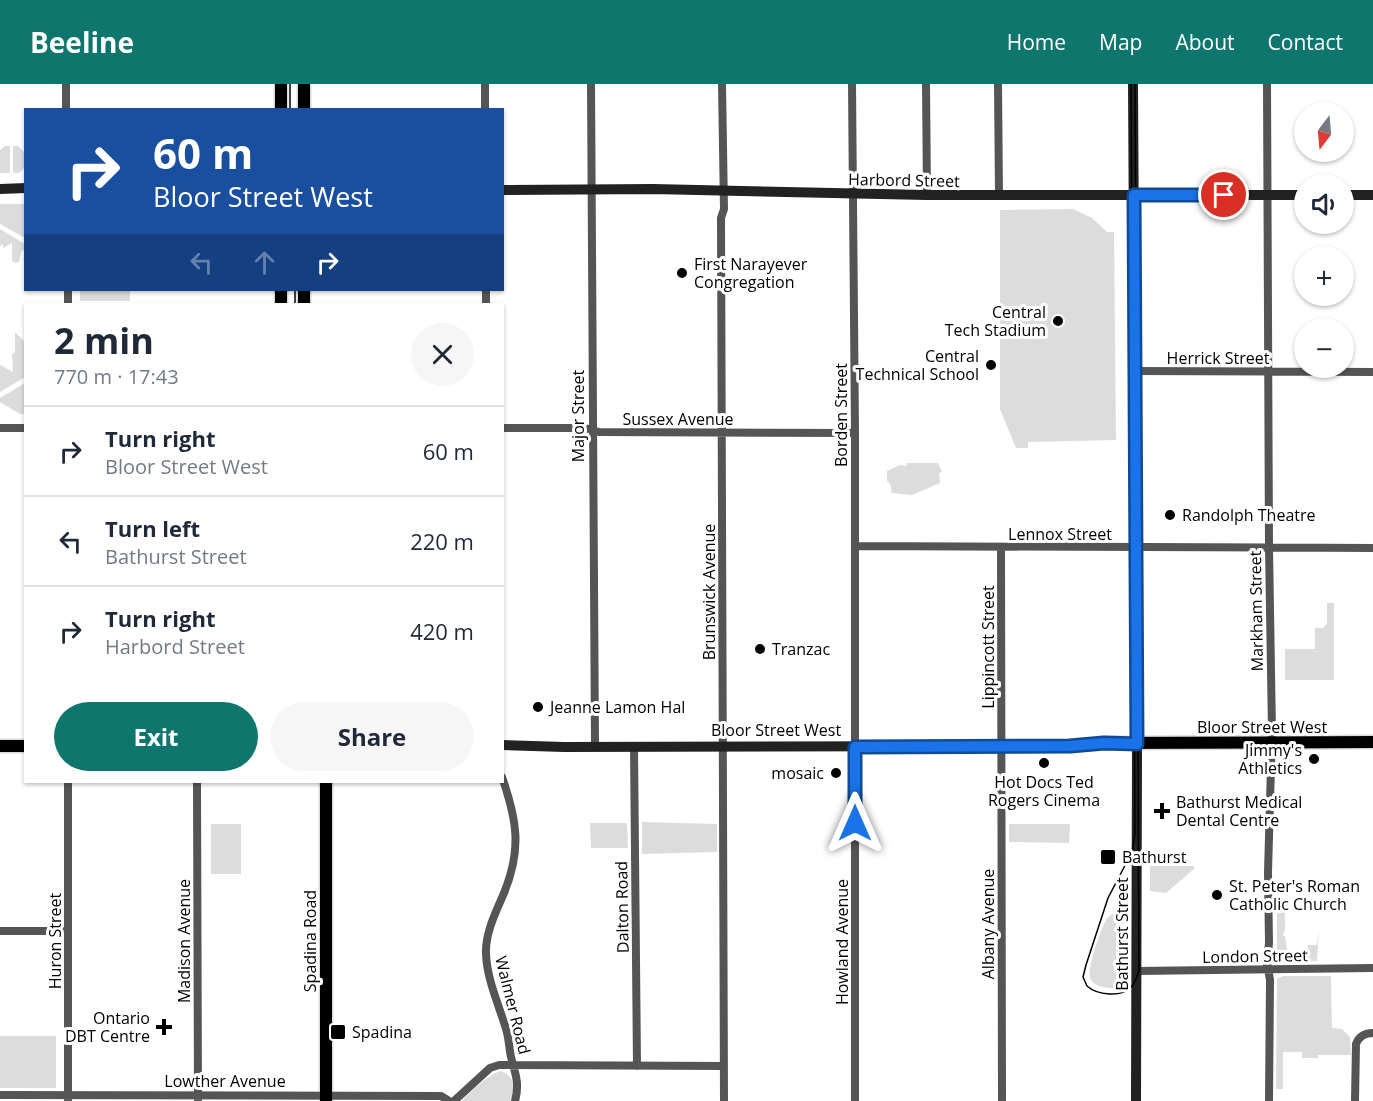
<!DOCTYPE html>
<html lang="en">
<head>
<meta charset="utf-8">
<style>
	:root { --surface:#fff; --page:#f6f6f7; --text:#1f2937; --muted:#747a83; --line:#e0e1e3; --accent:#0f766e }
	body { margin:0; font-family:"Open Sans",sans-serif; background:var(--page); color:var(--text); height:100vh; display:flex; flex-direction:column; font-size:22px; white-space:nowrap }
	* { box-sizing:border-box; margin:0 }
	p { font-size:20px; color:var(--muted) }
	.icon { flex:none; width:33px; height:33px; fill:none; stroke:currentColor; stroke-width:2; stroke-linecap:round; stroke-linejoin:round }
	.map { position:relative; flex:1; overflow:hidden }
	.drawer { position:absolute; left:24px; top:219px; width:480px; height:480px; display:flex; flex-direction:column; background:var(--surface); border-radius:0px; box-shadow:0 2px 4px #0004 }
	.drawer>* { flex:none }
	.top-card { position:absolute; left:24px; top:24px; width:480px; height:183px; border-radius:0px; box-shadow:0 2px 4px #0004; background:#1a4fa0; color:#fff; overflow:hidden }
	.needle { width:39px; rotate:196deg }
	.fabs { position:absolute; left:1294px; top:18px; display:grid; gap:12px }
	.fabs a { display:grid; place-items:center; width:60px; height:60px; border-radius:50%; background:var(--surface); box-shadow:0 2px 4px #0004; font-size:30px }
	.pin { position:absolute; display:grid; place-items:center; width:51px; height:51px; color:#fff; margin:-26px; border:3px solid #fff; border-radius:50%; box-shadow:0 2px 6px #0007 }
	.me { position:absolute; width:66px; margin:-33px; rotate:0deg; stroke-linejoin:round; filter:drop-shadow(0 0 4px #0008) }
	.turn { display:flex; align-items:center; gap:21px; height:126px; padding:0 30px; font-size:27px }
	.turn .icon { width:78px; height:78px; stroke-width:2.5 }
	.turn b { display:block; font-size:42px; line-height:51px }
	.lanes { display:flex; align-items:center; height:57px; padding:0 30px; background:#0003; justify-content:center; gap:30px; direction:ltr }
	.lanes .off { opacity:.35 }
	.round { display:grid; place-items:center; flex:none; width:63px; height:63px; border-radius:32px; background:var(--page) }
	.headline { display:flex; align-items:center; justify-content:space-between; height:102px; padding:0 30px }
	h1 { font-size:36px; font-weight:700; line-height:45px }
	.action { display:flex; gap:12px; margin-top:auto; padding:12px 30px }
	.action a { flex:1; height:69px; border-radius:36px; background:var(--accent); color:#fff; font-size:24px; font-weight:700; line-height:69px; text-align:center }
	.action a+a { background:var(--page); color:var(--text) }
	ul { padding:0; list-style:none }
	li { display:flex; align-items:center; gap:18px; height:90px; padding:0 30px; border-top:2px solid var(--line) }
	li div { flex:1 }
	li b { display:block; font-size:22px }
	li em { font-style:normal }
	header { display:flex; align-items:center; gap:36px; box-sizing:border-box; height:84px; padding:0 30px; background:var(--accent); color:#fff }
	header strong { font-size:28px }
	nav { display:flex; gap:33px; margin-inline-start:auto; font-size:21px }
	.map>svg:first-child { display:block }
	.green { fill:#dcdcdc }
	.lines { fill:none; stroke-linecap:round; stroke-linejoin:round }
	.primary-casing { stroke:#dbdbdb; stroke-width:15 }
	.street { stroke:#555; stroke-width:8 }
	.secondary { stroke:#222; stroke-width:10 }
	.primary { stroke:#000; stroke-width:12 }
	.tram { stroke:#000; stroke-width:1.5 }
	.route-casing { stroke:#114b97; stroke-width:15 }
	.route { stroke:#1a73e8; stroke-width:10 }
	.poi-dot { fill:#000; stroke:#fff; stroke-width:2 }
	.labels { text-anchor:middle; stroke-width:6; stroke-linejoin:round; paint-order:stroke }
	.street-label { font-size:16px; fill:#000; stroke:#fff }
	.poi-label { font-size:16px; fill:#000; stroke:#fff; text-anchor:start }
</style>
</head>
<body>
<header>
<strong>Beeline</strong>
<nav><a>Home</a><a>Map</a><a>About</a><a>Contact</a></nav>
</header>
<div class="map">
<svg width="1373" height="1017" viewBox="0 0 1373 1017">
	<rect width="100%" height="100%" fill="#fff"/>
	<!-- green -->
	<path class="green" d="M 5,62 L 10,62 L 10,89 L 0,89 L 0,66 Z
		M 13,62 L 18,62 L 25,69 L 25,83 L 19,89 L 13,89 Z
		M 0,120 L 25,120 L 25,154 L 0,140 Z
		M 1073,125 L 1092,134 L 1107,148 L 1114,148 L 1116,356 L 1028,358 L 1028,364 L 1016,364 L 1000,325 L 1000,126 Z
		M 0,145 L 25,160 L 25,167 L 22,166 L 19,178 L 15,179 L 12,177 L 12,159 L 3,164 L 3,160 L 0,162 Z
		M 80,206 L 130,206 L 130,217 L 80,217 Z
		M 15,248 L 25,258 L 25,293 L 0,308 L 0,281 L 13,288 L 12,270 L 15,268 Z
		M 25,299 L 25,330 L 20,330 L 0,318 L 0,314 Z
		M 907,379 L 938,379 L 942,388 L 939,389 L 940,399 L 912,411 L 892,409 L 890,399 L 887,397 L 887,387 L 900,381 L 906,382 Z
		M 1327,519 L 1334,519 L 1334,596 L 1285,596 L 1285,565 L 1315,565 L 1315,544 L 1324,544 L 1325,541 L 1327,540 Z
		M 642,738 L 717,740 L 717,768 L 642,770 Z
		M 590,739 L 627,739 L 628,764 L 591,764 Z
		M 211,740 L 241,740 L 241,790 L 211,790 Z
		M 1009,740 L 1070,740 L 1069,759 L 1009,758 Z
		M 1150,782 L 1194,782 L 1194,785 L 1166,809 L 1150,807 Z
		M 1277,817 L 1290,817 L 1285,819 L 1285,846 L 1283,851 L 1285,852 L 1287,866 L 1277,867 Z
		M 1123,828 L 1122,904 C 1112,904 1097,905 1091,896 C 1085,888 1101,845 1106,836 C 1110,830 1116,828 1123,828 Z
		M 1319,846 L 1317,877 L 1288,878 L 1290,870 L 1307,870 L 1308,861 L 1317,861 Z
		M 1283,892 L 1331,892 L 1332,944 L 1342,945 L 1350,953 L 1351,971 L 1318,971 L 1318,974 L 1302,974 L 1302,968 L 1283,968 L 1283,1005 L 1276,1005 L 1277,895 Z
		M 0,952 L 56,952 L 56,1004 L 0,1004 Z
		M 501,987 C 515,992 516,1005 510,1017 L 462,1017 C 468,1009 491,989 501,987 Z"/>
	<g class="lines">
		<defs>
			<path id="primary" d="M 281,0 L 281,26
				M 304,0 L 304,26
				M 304,206 L 304,220
				M 281,220 L 281,206
				M 0,662 L 26,662
				M 1070,662 L 1104,659 L 1373,658
				M 326,698 L 326,1017"/>
		</defs>
		<!-- primary casing -->
		<use href="#primary" class="primary-casing"/>
		<!-- street -->
		<path class="street" d="M 66,0 L 66,26
			M 485,0 L 485,26
			M 591,0 L 595,663
			M 722,0 L 724,125 L 721,134 L 724,1017
			M 852,0 L 855,349 L 855,1017
			M 926,0 L 927,111
			M 998,0 L 999,111
			M 1267,0 L 1269,464 L 1272,648 L 1268,788 L 1269,859 L 1267,879 L 1270,896 L 1269,1017
			M 68,206 L 68,220
			M 486,206 L 486,220
			M 1135,287 L 1373,288
			M 0,344 L 26,344
			M 502,344 L 585,344 L 599,348 L 855,349
			M 855,462 L 1373,464
			M 1001,463 L 1002,1017
			M 634,663 L 637,982
			M 502,693 C 517,736 522,765 504,809 C 496,828 485,849 486,870 C 487,896 499,921 506,945 C 509,954 509,964 511,973 C 515,989 520,999 515,1017
			M 68,698 L 68,1017
			M 197,698 L 198,1017
			M 0,847 L 68,847
			M 1137,887 L 1373,884
			M 0,1011 L 441,1012 L 449,1017
			M 454,1017 L 490,984 L 499,981 L 724,982
			M 1355,1017 L 1356,960 C 1359,952 1365,949 1373,949"/>
		<!-- secondary -->
		<path class="secondary" d="M 1133,0 L 1137,671 L 1136,1017
			M 0,105 L 26,104
			M 502,106 L 653,105 L 927,111 L 1305,111
			M 1344,111 L 1373,111
			M 502,661 L 564,663 L 1070,662"/>
		<!-- primary -->
		<use href="#primary" class="primary"/>
		<!-- tram -->
		<path class="tram" d="M 290,0 L 290,26
			M 1131,0 L 1135,749 L 1132,768 L 1108,814 L 1086,881 L 1083,893 L 1087,902 C 1097,911 1121,914 1131,903 C 1136,898 1137,892 1139,886 L 1135,0
			M 295,220 L 295,206"/>
	</g>
	<g class="lines">
		<defs>
			<path id="route" d="M 855,739 L 855,663 L 1070,662 L 1104,659 L 1137,660 L 1134,111 L 1224,111"/>
		</defs>
		<!-- route casing -->
		<use href="#route" class="route-casing"/>
		<!-- route -->
		<use href="#route" class="route"/>
	</g>
	<!-- markers -->
	<g class="poi-dot">
		<circle cx="682" cy="189" r="6"/>
		<circle cx="1058" cy="237" r="6"/>
		<circle cx="991" cy="281" r="6"/>
		<circle cx="1170" cy="431" r="6"/>
		<circle cx="760" cy="565" r="6"/>
		<circle cx="538" cy="623" r="6"/>
		<circle cx="1314" cy="675" r="6"/>
		<circle cx="1044" cy="679" r="6"/>
		<circle cx="836" cy="689" r="6"/>
		<path d="M1159 718h6v6h6v6h-6v6h-6v-6h-6v-6h6z"/>
		<rect x="1100" y="765" width="16" height="16" rx="3"/>
		<circle cx="1217" cy="811" r="6"/>
		<path d="M161 934h6v6h6v6h-6v6h-6v-6h-6v-6h6z"/>
		<rect x="330" y="940" width="16" height="16" rx="3"/>
	</g>
	<g class="labels">
		<!-- street labels -->
		<g class="street-label">
			<text transform="translate(904 96) rotate(1)" y="6">Harbord Street</text>
			<text x="1218" y="280">Herrick Street</text>
			<text transform="translate(841 331) rotate(-90)" y="6">Borden Street</text>
			<text transform="translate(578 332) rotate(-90)" y="6">Major Street</text>
			<text x="678" y="341">Sussex Avenue</text>
			<text x="1060" y="456">Lennox Street</text>
			<text transform="translate(709 508) rotate(-90)" y="6">Brunswick Avenue</text>
			<text transform="translate(1256 527) rotate(-91)" y="6">Markham Street</text>
			<text transform="translate(988 563) rotate(-90)" y="6">Lippincott Street</text>
			<text x="1262" y="649">Bloor Street West</text>
			<text x="776" y="652">Bloor Street West</text>
			<text transform="translate(622 823) rotate(-91)" y="6">Dalton Road</text>
			<text transform="translate(988 840) rotate(-90)" y="6">Albany Avenue</text>
			<text transform="translate(1122 850) rotate(-90)" y="6">Bathurst Street</text>
			<text transform="translate(55 857) rotate(-90)" y="6">Huron Street</text>
			<text transform="translate(184 857) rotate(-90)" y="6">Madison Avenue</text>
			<text transform="translate(310 857) rotate(-90)" y="6">Spadina Road</text>
			<text transform="translate(842 858) rotate(-90)" y="6">Howland Avenue</text>
			<text transform="translate(1255 872) rotate(-1)" y="6">London Street</text>
			<text transform="translate(513 921) rotate(76)" y="6">Walmer Road</text>
			<text x="225" y="1003">Lowther Avenue</text>
		</g>
		<!-- poi labels -->
		<g class="poi-label">
			<text x="694" y="186">First Narayever<tspan x="694" dy="18">Congregation</tspan></text>
			<text x="1046" y="234" text-anchor="end">Central<tspan x="1046" dy="18">Tech Stadium</tspan></text>
			<text x="979" y="278" text-anchor="end">Central<tspan x="979" dy="18">Technical School</tspan></text>
			<text x="1182" y="437">Randolph Theatre</text>
			<text x="772" y="571">Tranzac</text>
			<text x="550" y="629">Jeanne Lamon Hal</text>
			<text x="1302" y="672" text-anchor="end">Jimmy's<tspan x="1302" dy="18">Athletics</tspan></text>
			<text x="824" y="695" text-anchor="end">mosaic</text>
			<text x="1044" y="704" text-anchor="middle">Hot Docs Ted<tspan x="1044" dy="18">Rogers Cinema</tspan></text>
			<text x="1176" y="724">Bathurst Medical<tspan x="1176" dy="18">Dental Centre</tspan></text>
			<text x="1122" y="779">Bathurst</text>
			<text x="1229" y="808">St. Peter's Roman<tspan x="1229" dy="18">Catholic Church</tspan></text>
			<text x="150" y="940" text-anchor="end">Ontario<tspan x="150" dy="18">DBT Centre</tspan></text>
			<text x="352" y="954">Spadina</text>
		</g>
	</g>
</svg>
<div class="fabs">
<a><svg class="needle" viewBox="-14 -14 28 28"><path d="M0-13l5 13h-10z" fill="#e53935"/><path d="M0 13l5-13h-10z" fill="#747a83"/></svg></a>
<a><svg class="icon" aria-label="sound" viewBox="0 0 24 24"><path d="M4 9h4l5-4v14l-5-4H4zM17 9q2 3 0 6"/></svg></a>
<a>+</a>
<a>−</a>
</div>
<div class="pin" style="left:1224px;top:111px;background:#d93025"><svg class="icon" aria-label="arrive" viewBox="0 0 24 24"><path d="M6 21V4h12l-3 4 3 4H6"/></svg></div>
<svg class="me" style="left:855px;top:739px" viewBox="-20 -20 40 40"><path d="M0-17L14 15 0 8-14 15z" fill="#1a73e8" stroke="#fff" stroke-width="4"/></svg>
<div class="top-card">
<div class="turn"><svg class="icon" aria-label="right" viewBox="0 0 24 24"><path d="M7 20v-9h11M14 6l5 5-5 5"/></svg><div><b>60 m</b>Bloor Street West</div></div>
<div class="lanes"><svg class="icon off" aria-label="left" viewBox="0 0 24 24"><path d="M17 20v-9H6M10 6l-5 5 5 5"/></svg><svg class="icon off" aria-label="ahead" viewBox="0 0 24 24"><path d="M12 20V5M6 11l6-6 6 6"/></svg><svg class="icon" aria-label="right" viewBox="0 0 24 24"><path d="M7 20v-9h11M14 6l5 5-5 5"/></svg></div>
</div>
<section class="drawer">
<div class="headline"><div><h1>2 min</h1><p>770 m · 17:43</p></div><a class="round"><svg class="icon" aria-label="close" viewBox="0 0 24 24"><path d="M6 6l12 12M18 6L6 18"/></svg></a></div>
<ul>
<li><svg class="icon" aria-label="right" viewBox="0 0 24 24"><path d="M7 20v-9h11M14 6l5 5-5 5"/></svg><div><b>Turn right</b><p>Bloor Street West</p></div><em>60 m</em></li>
<li><svg class="icon" aria-label="left" viewBox="0 0 24 24"><path d="M17 20v-9H6M10 6l-5 5 5 5"/></svg><div><b>Turn left</b><p>Bathurst Street</p></div><em>220 m</em></li>
<li><svg class="icon" aria-label="right" viewBox="0 0 24 24"><path d="M7 20v-9h11M14 6l5 5-5 5"/></svg><div><b>Turn right</b><p>Harbord Street</p></div><em>420 m</em></li>
</ul>
<div class="action"><a>Exit</a><a>Share</a></div>
</section>
</div>
</body>
</html>
